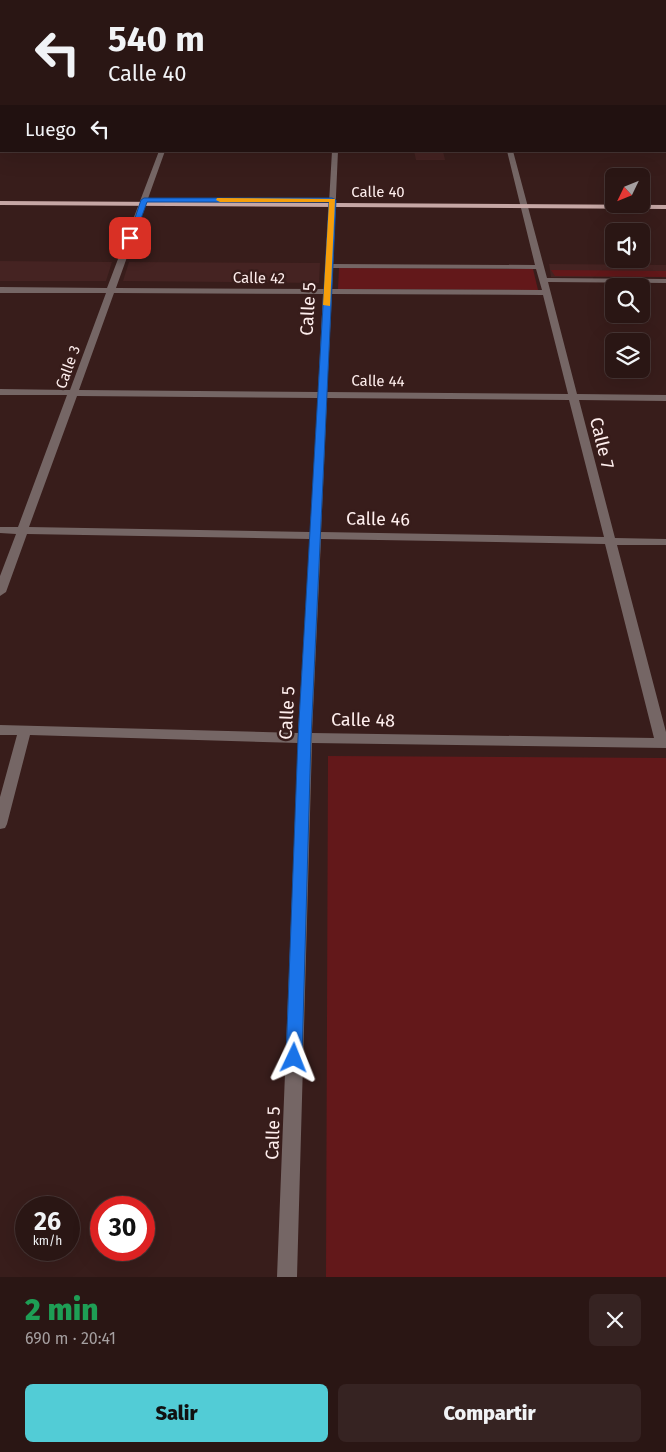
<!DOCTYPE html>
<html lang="es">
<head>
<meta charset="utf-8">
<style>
	:root { --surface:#2a1614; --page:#362322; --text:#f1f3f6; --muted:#a59fa0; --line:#463534; --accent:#52ccd6 }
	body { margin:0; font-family:"Fira Sans",sans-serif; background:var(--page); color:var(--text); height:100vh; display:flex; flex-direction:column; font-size:19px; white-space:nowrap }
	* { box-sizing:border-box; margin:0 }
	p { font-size:16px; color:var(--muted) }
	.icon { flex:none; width:28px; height:28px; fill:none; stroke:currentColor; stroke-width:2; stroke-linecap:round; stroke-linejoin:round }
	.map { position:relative; height:1277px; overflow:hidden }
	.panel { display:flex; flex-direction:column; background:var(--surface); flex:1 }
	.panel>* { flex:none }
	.top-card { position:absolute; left:0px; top:0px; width:666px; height:152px; box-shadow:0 5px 20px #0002,0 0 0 1px var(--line); background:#2a1614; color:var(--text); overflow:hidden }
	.needle { width:32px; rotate:227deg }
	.tools { position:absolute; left:605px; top:168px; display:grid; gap:10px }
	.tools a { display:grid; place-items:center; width:45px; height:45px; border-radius:8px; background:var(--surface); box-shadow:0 5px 20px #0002,0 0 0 1px var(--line); font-size:25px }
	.speed { position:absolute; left:15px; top:1196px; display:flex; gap:10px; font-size:25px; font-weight:700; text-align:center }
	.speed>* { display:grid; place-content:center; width:65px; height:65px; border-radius:50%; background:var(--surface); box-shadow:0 5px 20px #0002,0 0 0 1px var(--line); line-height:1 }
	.speed small { font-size:12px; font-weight:400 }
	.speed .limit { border:8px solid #d22; background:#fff; color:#111 }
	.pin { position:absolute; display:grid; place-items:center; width:42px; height:42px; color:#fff; margin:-21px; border-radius:10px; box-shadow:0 2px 8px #0006 }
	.me { position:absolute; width:55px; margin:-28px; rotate:2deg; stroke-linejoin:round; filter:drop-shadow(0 0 4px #0008) }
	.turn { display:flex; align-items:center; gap:18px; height:105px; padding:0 25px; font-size:22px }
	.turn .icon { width:65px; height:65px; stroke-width:2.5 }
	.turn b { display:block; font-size:35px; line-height:42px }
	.then { display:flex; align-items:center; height:48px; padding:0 25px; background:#0003; gap:10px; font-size:19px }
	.round { display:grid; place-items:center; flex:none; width:52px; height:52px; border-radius:8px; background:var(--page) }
	.overview { display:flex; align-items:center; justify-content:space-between; height:85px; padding:0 25px }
	h1 { font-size:30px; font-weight:800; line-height:38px; color:#1e9e55 }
	.button { display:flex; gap:10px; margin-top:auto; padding:10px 25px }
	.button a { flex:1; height:58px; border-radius:8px; background:var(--accent); color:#111; font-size:20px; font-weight:800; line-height:58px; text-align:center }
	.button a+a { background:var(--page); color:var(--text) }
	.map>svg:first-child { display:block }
	.built { fill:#452322 }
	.green { fill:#63181a }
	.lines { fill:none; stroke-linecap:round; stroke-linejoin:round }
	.stream { stroke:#a84947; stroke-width:2.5 }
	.minor { fill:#756665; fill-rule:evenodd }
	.major { fill:#c6a7a5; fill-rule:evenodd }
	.route { fill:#1a73e8; stroke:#114b97 }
	.slow { fill:#f59e0b }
	.labels { text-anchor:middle; stroke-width:5; stroke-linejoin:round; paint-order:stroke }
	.far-street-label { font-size:15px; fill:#feeeed; stroke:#381d1b }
	.street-label { font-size:18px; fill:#feeeed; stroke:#381d1b }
</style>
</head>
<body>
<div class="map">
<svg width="666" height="1277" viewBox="0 0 666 1277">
	<rect width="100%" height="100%" fill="#381d1b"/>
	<!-- built -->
	<path class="built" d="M 414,151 L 443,151 L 445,160 L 416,160 Z
		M 0,261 L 112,262 L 106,281 L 0,281 Z
		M 129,262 L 320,263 L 319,283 L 123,281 Z
		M 549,264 L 666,265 L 666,277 L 551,277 Z"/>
	<!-- green -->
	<path class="green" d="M 339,268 L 533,269 L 538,290 L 338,289 Z
		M 551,270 L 666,271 L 666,277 L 555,276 Z
		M 328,756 L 666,758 L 666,1277 L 326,1277 Z"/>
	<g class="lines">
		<!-- stream -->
		<path class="stream" d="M 112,1 L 119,0"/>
		<!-- minor -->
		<path class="minor" d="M 215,0 L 219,0 L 219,1 L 215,1 Z
			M 341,0 L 345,0 L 345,1 L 341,1 Z
			M 470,0 L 475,0 L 475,1 L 470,1 Z
			M 665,9 L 666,9 L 666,13 L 665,13 Z
			M 0,12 L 1,13 L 1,15 L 0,16 Z
			M 665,44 L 666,44 L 666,48 L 665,48 Z
			M 1,50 L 1,54 L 0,55 L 0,51 Z
			M 0,83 L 1,83 L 1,87 L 0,87 Z
			M 665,85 L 666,85 L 666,89 L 665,89 Z
			M 665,136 L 666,136 L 666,140 L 665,140 Z
			M 159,151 L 165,151 L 116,288 L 324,289 L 332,151 L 338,151 L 333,264 L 535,265 L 507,151 L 513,151 L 547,278 L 666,279 L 666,283 L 548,282 L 577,394 L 666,395 L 666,401 L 579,400 L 615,538 L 666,539 L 666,545 L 617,545 L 666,732 L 666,748 L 312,743 L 297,1277 L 277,1277 L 298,743 L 30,735 L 7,824 L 5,828 L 0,829 L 0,797 L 17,735 L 0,735 L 0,725 L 298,733 L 310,539 L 27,534 L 6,592 L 0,596 L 0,576 L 16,534 L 0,533 L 0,527 L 18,527 L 67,395 L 0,395 L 0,389 L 70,390 L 106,293 L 0,293 L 0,287 L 107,288 ZM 333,268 L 536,269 L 542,290 L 332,289 ZM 114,293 L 323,294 L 318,392 L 79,390 ZM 332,294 L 543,295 L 568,394 L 327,392 ZM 77,396 L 318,398 L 310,532 L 29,527 ZM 327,398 L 569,400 L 604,537 L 321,532 ZM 321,539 L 605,544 L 654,738 L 312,733 Z"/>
		<!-- major -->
		<path class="major" d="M 605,0 L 609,0 L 609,1 L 605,1 Z
			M 0,16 L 1,17 L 1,19 L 0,20 Z
			M 665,98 L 666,98 L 666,104 L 665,104 Z
			M 0,201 L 666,205 L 666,209 L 0,205 Z"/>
	</g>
	<!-- route -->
	<path class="route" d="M 144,198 L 332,198 L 336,200 L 311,738 L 302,1058 L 300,1062 L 294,1065 L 288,1062 L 286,1058 L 298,738 L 329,202 L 147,202 L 134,238 L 128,239 L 141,200 Z"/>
	<!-- slow -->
	<path class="slow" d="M 217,198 L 335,199 L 330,306 L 323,305 L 329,202 L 220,202 L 216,200 Z"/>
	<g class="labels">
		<!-- far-street labels -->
		<g class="far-street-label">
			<text x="378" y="197">Calle 40</text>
			<text transform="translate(259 278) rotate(1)" y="5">Calle 42</text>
			<text transform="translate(68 367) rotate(-70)" y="5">Calle 3</text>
			<text transform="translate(378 381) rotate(1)" y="5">Calle 44</text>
		</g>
		<!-- street labels -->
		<g class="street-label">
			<text transform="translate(308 309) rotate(-87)" y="6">Calle 5</text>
			<text transform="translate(602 443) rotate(76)" y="6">Calle 7</text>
			<text transform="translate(378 519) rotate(1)" y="6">Calle 46</text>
			<text transform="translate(287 713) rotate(-87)" y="6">Calle 5</text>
			<text transform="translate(363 720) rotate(1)" y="6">Calle 48</text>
			<text transform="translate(273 1133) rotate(-88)" y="6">Calle 5</text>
		</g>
	</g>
</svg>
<div class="tools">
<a><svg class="needle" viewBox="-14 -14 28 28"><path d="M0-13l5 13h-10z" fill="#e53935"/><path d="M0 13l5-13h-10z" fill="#a59fa0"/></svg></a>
<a><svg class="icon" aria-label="sound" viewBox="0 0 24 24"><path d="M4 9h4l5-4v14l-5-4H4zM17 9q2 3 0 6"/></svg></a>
<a><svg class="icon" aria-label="search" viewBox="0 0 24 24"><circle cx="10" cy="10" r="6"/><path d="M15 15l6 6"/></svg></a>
<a><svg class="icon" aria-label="layers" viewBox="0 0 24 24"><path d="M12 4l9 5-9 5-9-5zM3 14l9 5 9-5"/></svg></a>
</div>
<div class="speed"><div>26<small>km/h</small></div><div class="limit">30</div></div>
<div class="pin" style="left:130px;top:238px;background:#d93025"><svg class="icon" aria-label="arrive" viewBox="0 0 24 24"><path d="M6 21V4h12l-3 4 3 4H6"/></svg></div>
<svg class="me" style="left:294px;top:1058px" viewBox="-20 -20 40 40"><path d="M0-17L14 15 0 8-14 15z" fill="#1a73e8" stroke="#fff" stroke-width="4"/></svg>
<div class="top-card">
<div class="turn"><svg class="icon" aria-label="left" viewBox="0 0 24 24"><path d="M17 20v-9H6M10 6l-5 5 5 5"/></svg><div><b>540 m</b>Calle 40</div></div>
<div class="then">Luego<svg class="icon" aria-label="left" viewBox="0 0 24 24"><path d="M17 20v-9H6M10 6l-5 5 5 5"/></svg></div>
</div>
</div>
<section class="panel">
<div class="overview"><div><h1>2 min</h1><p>690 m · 20:41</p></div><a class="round"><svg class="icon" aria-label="close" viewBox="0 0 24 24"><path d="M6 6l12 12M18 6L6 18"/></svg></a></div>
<div class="button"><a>Salir</a><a>Compartir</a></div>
</section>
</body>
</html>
